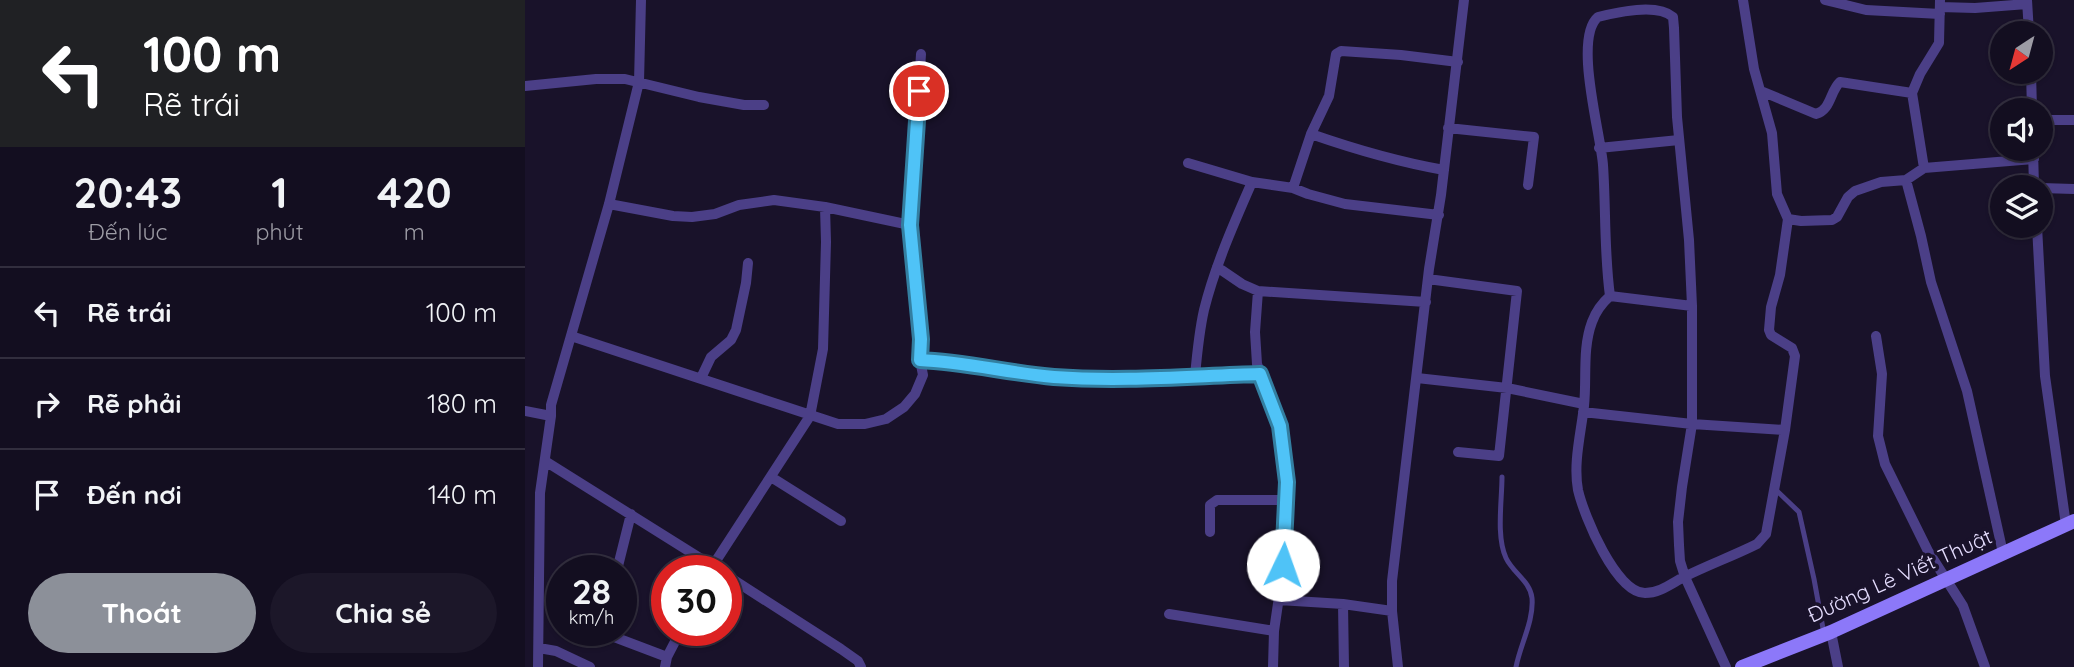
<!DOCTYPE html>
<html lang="vi">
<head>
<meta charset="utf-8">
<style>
	:root { --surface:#130e20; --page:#1c1729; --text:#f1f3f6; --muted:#9d9ca5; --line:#322e3e; --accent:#8c9099 }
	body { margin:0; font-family:Quicksand,sans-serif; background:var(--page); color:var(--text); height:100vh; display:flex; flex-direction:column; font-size:26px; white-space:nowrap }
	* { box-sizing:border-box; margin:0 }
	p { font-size:23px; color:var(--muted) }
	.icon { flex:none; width:38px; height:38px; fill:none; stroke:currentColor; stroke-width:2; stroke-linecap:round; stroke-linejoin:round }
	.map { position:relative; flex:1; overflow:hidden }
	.panel { display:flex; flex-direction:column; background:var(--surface); width:525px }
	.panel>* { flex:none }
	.guide { background:#202124; color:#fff; overflow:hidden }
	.needle { width:46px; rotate:216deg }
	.buttons { position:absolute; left:1465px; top:21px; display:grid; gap:14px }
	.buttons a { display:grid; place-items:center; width:63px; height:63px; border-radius:50%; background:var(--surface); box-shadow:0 2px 5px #0004,0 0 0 2px var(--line); font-size:35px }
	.speed { position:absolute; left:21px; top:555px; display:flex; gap:14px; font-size:35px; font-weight:700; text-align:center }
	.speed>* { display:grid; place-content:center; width:91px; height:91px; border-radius:50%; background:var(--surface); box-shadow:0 2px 5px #0004,0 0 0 2px var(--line); line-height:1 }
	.speed small { font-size:18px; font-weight:400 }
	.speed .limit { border:10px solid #d22; background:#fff; color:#111 }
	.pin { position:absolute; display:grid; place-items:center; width:60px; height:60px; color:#fff; margin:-30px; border:4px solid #fff; border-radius:50%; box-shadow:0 2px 7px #0007 }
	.me { position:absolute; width:77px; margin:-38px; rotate:3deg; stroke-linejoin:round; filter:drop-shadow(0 0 5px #0008) }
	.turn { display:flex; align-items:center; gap:24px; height:147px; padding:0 28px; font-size:32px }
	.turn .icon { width:91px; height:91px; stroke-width:2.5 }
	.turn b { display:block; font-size:49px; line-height:60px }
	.eta { display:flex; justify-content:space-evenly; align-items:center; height:119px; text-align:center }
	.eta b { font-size:42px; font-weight:700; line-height:49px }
	.cta { display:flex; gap:14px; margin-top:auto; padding:14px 28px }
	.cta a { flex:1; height:80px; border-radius:42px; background:var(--accent); color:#fff; font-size:28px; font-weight:700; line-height:80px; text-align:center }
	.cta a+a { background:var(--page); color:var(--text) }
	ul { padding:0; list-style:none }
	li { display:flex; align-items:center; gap:21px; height:91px; padding:0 28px; border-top:2px solid var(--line) }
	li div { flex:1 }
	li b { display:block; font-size:26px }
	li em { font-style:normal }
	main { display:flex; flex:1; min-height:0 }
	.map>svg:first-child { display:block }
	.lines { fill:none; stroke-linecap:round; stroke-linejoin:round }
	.service { stroke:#4b3f87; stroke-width:5 }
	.minor { stroke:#4b3f87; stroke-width:10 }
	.secondary { stroke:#8c78f9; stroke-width:14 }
	.route-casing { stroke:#337fa1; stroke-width:18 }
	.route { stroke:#4fc3f7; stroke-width:12 }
	.labels { text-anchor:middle; stroke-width:7; stroke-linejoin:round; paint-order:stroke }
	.street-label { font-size:21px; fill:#e5ddfe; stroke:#19122a }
</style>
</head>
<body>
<main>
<section class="panel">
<div class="guide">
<div class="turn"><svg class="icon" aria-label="left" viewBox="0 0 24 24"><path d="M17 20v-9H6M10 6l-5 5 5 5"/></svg><div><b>100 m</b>Rẽ trái</div></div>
</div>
<div class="eta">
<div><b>20:43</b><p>Đến lúc</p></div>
<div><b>1</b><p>phút</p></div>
<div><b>420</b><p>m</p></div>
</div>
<ul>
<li><svg class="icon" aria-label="left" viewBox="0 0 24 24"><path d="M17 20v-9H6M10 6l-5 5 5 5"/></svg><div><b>Rẽ trái</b></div><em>100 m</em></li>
<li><svg class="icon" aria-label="right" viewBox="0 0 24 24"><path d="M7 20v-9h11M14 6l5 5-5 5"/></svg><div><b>Rẽ phải</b></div><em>180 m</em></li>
<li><svg class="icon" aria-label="arrive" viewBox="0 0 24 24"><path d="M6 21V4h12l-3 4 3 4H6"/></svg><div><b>Đến nơi</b></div><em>140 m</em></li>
</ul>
<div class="cta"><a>Thoát</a><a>Chia sẻ</a></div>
</section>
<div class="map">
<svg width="1549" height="667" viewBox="0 0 1549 667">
	<rect width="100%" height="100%" fill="#19122a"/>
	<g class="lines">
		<!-- service -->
		<path class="service" d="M 977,477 C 977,500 971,537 981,558 C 988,573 1005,581 1007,598 C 1009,621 995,645 991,667
			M 1250,489 L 1274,512 L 1289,579 L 1299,634"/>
		<!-- minor -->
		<path class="minor" d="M 1218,0 L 1229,69 L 1247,133 L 1252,194 L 1263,219 L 1276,221 L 1307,220 L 1312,217 L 1323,197 L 1330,191 L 1356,182 L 1381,180 L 1399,168 L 1509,159
			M 1300,0 L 1341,10 L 1415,14
			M 1502,0 L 1504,33
			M 1415,7 L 1450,8 L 1502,4
			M 1506,72 L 1507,110
			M 0,86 L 71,79 L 100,79 L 174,97 L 219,105 L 239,105
			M 1236,91 L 1291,114 C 1306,110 1305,91 1315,82 L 1387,93
			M 1516,120 L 1549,120
			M 923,128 L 1009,137 L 1003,185
			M 786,134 C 829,149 874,162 919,170
			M 1074,148 L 1154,140
			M 1508,149 L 1509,187
			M 663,163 L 727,182 L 768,188 L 783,194 L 820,204 L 914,215
			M 1399,168 L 1387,93 L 1395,74 L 1414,43 L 1415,0
			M 1381,180 L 1396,236 L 1406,282 L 1442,391 L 1478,553
			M 768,188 L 786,134 L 804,96 L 811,54 L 816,51 L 876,55 L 933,62
			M 1516,188 L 1549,189
			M 84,204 L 148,216 L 167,217 L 190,214 L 214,205 L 249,200 L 300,207 L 385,225
			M 1512,226 L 1520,376 L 1541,525
			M 692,267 L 717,284 L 733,291 L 901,302
			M 903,279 L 992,291 L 974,456 L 933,452
			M 733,291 L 730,332 L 732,364 L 755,426 L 762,482 L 759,548 L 756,583 L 749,631 L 748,667
			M 1085,296 C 1079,252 1081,209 1078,165 C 1076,135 1048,38 1073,17 C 1093,12 1132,3 1148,17 L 1149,28 L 1152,117 L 1164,240 L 1167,306 L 1167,424 L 1157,487 L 1153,522 L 1154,545 L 1155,561 L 1160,577 L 1201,667
			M 1085,296 C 1077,303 1071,311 1067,322 C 1057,349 1062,378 1059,406 C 1056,433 1048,463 1053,490 C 1059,516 1091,593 1120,593 C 1135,593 1147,583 1159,577 C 1183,565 1208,556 1232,544 L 1241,534 L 1260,430 L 1270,356 L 1267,348 L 1246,335 L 1244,330 L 1246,307 L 1255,275 L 1263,219
			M 1085,296 L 1167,306
			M 46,336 L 313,424 L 340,424 L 361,419 L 379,407 L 390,394 L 398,375 L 395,360 L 396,339 L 385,225 L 396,54
			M 1351,336 L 1357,374 L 1353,436 L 1360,464 L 1403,551 L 1438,606 L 1460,667
			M 395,360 C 441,362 486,374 533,377 C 600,381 667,376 735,374
			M 670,376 C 672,354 674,332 679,310 C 690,266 709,223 727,182
			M 176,378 L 186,357 L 206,340 L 211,330 L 221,283 L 223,263
			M 892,378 L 982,388 L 1059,404
			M 0,411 L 26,416
			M 1058,412 L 1167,424 L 1260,430
			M 20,461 L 194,570
			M 246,477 L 316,521
			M 685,532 L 685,505 L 692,500 L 761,500
			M 92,570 L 106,514
			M 185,570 L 285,416 L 298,349 L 301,242 L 300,207
			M 201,575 L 316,649 L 333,661 L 336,667
			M 754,600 L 818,604 L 867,611
			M 818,604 L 819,667
			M 644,614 L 749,631
			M 77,630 L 76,632 L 142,657
			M 1306,632 L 1313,667
			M 14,648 L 31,651 L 65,667
			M 13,667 L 15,493 L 26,416 L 26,405 L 84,204 L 114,82 L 116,0
			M 140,667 L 142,657 L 156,630
			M 873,667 L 867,611 L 867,581 L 904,269 L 916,195 L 939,0"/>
		<!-- secondary -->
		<path class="secondary" d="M 1217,667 L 1306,632 L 1549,521"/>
	</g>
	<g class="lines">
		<defs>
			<path id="route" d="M 394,91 L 385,225 L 396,339 L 395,360 C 440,362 484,373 529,377 C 598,382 666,376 735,374 L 755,426 L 762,482 L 758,565"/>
		</defs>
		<!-- route casing -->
		<use href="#route" class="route-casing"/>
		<!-- route -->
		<use href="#route" class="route"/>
	</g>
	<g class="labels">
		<!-- street labels -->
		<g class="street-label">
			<text transform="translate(1375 576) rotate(-24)" y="7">Đường Lê Viết Thuật</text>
		</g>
	</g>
</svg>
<div class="buttons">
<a><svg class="needle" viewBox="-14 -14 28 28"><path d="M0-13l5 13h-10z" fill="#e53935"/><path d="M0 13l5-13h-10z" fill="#9d9ca5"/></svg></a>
<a><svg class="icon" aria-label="sound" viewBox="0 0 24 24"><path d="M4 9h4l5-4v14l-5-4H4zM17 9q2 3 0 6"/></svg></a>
<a><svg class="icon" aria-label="layers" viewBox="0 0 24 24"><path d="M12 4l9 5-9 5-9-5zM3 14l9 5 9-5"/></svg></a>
</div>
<div class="speed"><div>28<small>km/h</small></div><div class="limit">30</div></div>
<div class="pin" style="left:394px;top:91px;background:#d93025"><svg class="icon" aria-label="arrive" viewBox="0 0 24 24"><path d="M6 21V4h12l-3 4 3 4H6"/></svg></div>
<svg class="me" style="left:758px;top:565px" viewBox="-20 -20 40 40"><circle r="19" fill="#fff"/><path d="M0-13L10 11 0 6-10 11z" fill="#4fc3f7"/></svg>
</div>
</main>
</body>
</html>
